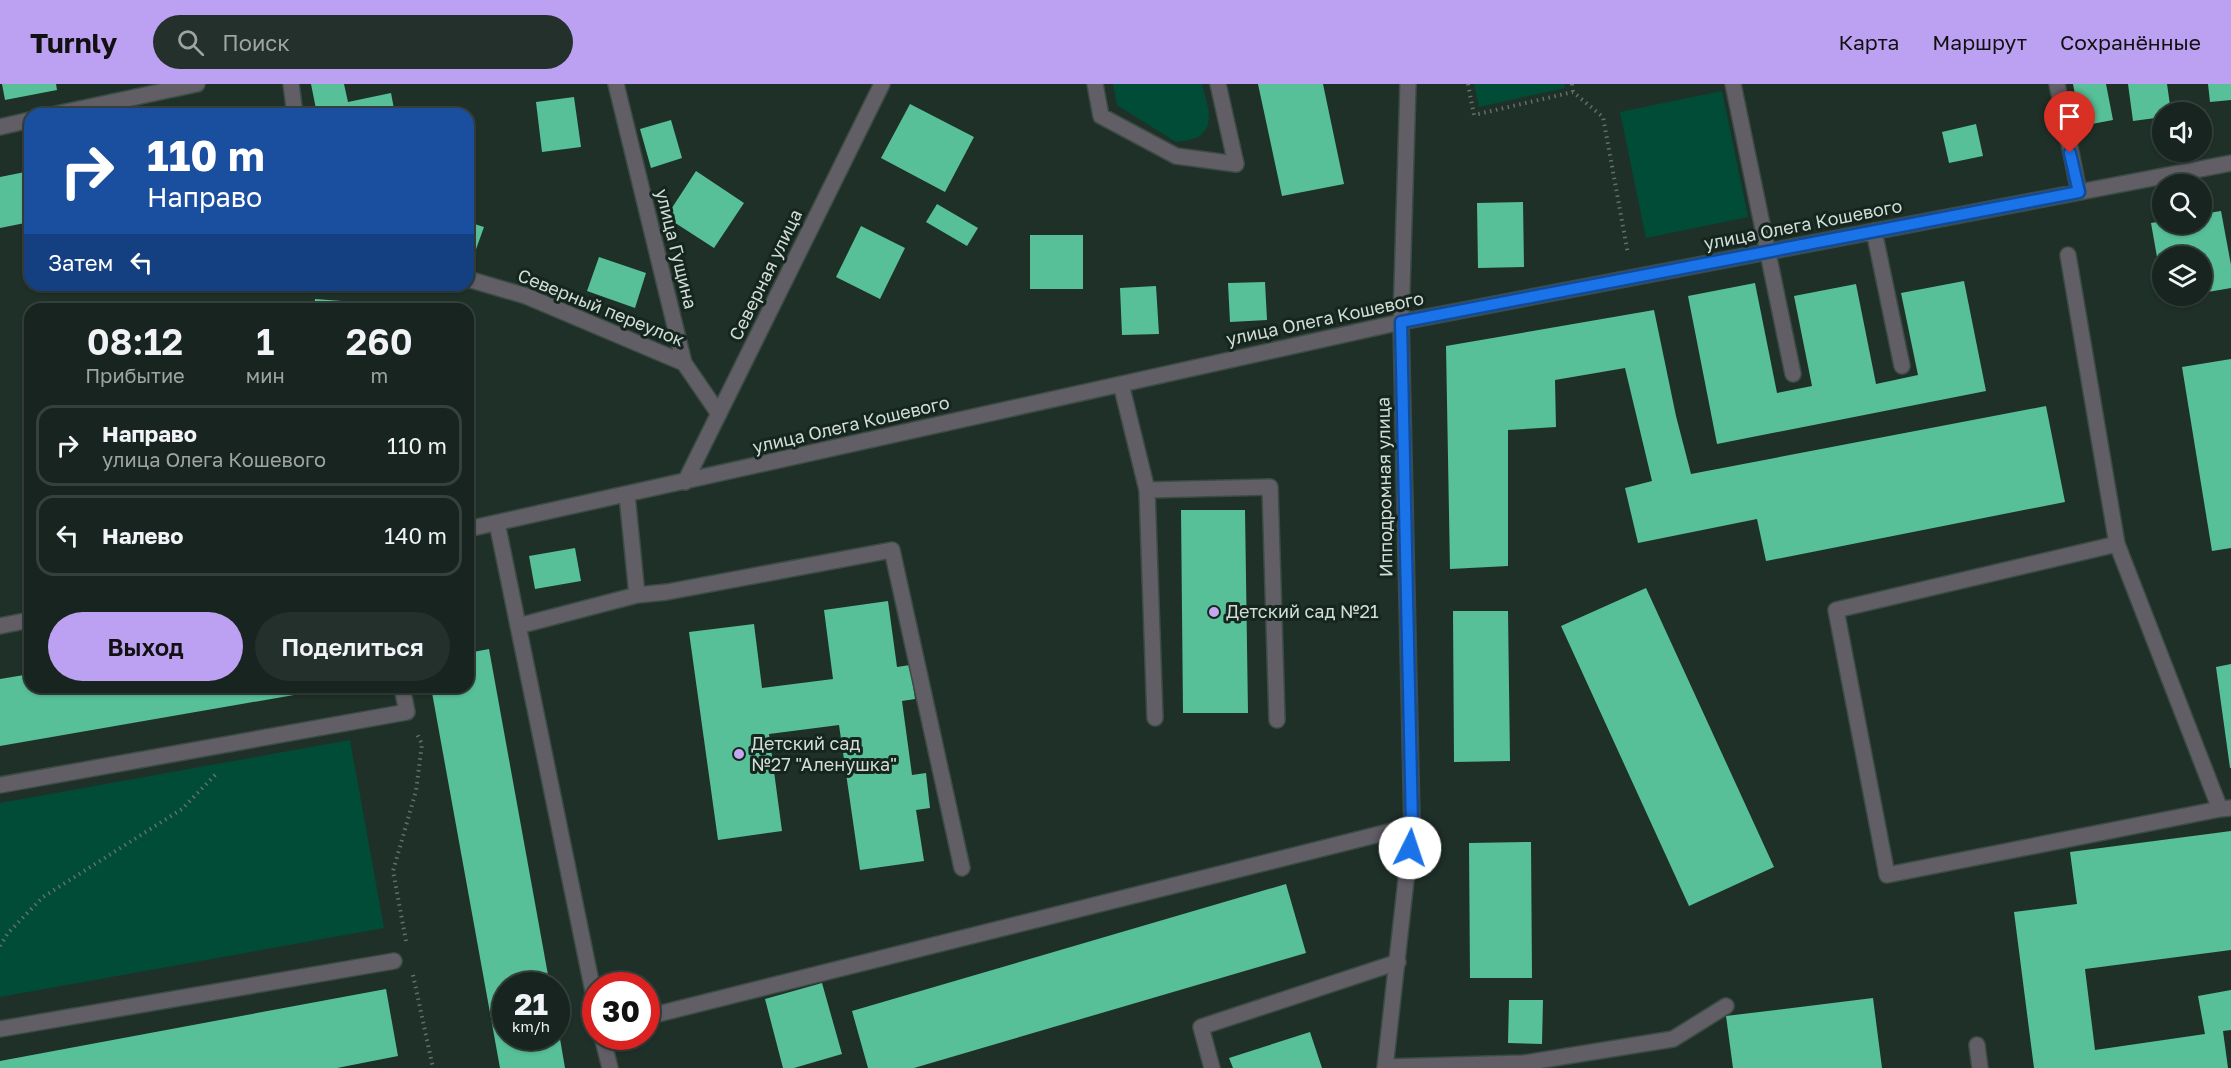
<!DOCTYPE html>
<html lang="ru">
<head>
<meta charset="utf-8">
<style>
	:root { --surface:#17241f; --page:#24302c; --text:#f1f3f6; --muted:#9ea4a4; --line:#36413d; --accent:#bca0f2 }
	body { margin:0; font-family:"Golos Text",sans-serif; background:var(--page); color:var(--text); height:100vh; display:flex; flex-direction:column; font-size:22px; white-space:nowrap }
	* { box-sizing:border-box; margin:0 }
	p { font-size:20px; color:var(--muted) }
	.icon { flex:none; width:33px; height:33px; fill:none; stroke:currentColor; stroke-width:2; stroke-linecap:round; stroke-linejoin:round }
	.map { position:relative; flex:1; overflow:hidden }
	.side { position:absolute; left:24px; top:219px; width:450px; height:390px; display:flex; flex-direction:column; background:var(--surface); border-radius:18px; box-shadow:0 2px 4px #0004,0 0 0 2px var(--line) }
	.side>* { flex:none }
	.top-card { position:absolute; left:24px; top:24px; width:450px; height:183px; border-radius:18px; box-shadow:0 2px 4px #0004,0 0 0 2px var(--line); background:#1a4fa0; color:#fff; overflow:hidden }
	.controls { position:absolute; left:2152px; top:18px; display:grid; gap:12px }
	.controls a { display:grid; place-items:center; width:60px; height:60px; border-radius:50%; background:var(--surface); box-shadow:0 2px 4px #0004,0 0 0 2px var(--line); font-size:30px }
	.speed { position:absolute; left:492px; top:888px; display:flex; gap:12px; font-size:30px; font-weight:700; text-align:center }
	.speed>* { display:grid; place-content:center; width:78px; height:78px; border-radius:50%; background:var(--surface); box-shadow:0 2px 4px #0004,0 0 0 2px var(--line); line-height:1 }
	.speed small { font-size:15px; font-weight:400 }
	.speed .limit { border:9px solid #d22; background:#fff; color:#111 }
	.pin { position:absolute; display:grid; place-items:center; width:51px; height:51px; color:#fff; margin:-62px -26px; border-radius:50% 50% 50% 0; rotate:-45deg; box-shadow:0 0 6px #0007 }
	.pin .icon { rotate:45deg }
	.me { position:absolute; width:66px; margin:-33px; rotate:4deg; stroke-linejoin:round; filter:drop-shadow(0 0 4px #0008) }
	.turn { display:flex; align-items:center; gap:21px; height:126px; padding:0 24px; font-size:27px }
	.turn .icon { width:78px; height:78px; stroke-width:2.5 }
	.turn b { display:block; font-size:42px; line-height:51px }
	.then { display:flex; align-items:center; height:57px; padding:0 24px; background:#0003; gap:12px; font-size:22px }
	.eta { display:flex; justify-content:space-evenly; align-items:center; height:102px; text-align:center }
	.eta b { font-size:36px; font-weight:600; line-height:42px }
	.action { display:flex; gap:12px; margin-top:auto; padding:12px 24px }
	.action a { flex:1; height:69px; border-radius:36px; background:var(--accent); color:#111; font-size:24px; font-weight:600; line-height:69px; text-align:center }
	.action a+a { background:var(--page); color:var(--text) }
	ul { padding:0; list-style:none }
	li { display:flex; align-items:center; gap:18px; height:81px; margin:0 12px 9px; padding:0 12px; border:3px solid var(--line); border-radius:18px }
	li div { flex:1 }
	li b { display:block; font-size:22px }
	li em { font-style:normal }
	header { display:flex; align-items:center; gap:36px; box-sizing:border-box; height:84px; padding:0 30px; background:var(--accent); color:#111 }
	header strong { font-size:28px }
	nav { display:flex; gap:33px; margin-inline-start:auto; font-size:21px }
	.search { width:420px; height:54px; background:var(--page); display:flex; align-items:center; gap:15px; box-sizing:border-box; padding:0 21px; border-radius:33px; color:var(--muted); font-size:22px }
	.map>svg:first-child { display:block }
	.green { fill:#004c36 }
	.building { fill:#57c099 }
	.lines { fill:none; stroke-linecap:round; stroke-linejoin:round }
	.minor-casing { stroke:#3c4c45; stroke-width:18 }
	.path { stroke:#62706a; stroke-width:4; stroke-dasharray:1.5 4.5; stroke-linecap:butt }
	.minor { stroke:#615e66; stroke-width:15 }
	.route-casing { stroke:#114b97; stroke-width:15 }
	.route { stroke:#1a73e8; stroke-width:10 }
	.poi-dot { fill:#c4a7f1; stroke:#15261f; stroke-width:2 }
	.labels { text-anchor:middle; stroke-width:6; stroke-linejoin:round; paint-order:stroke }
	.street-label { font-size:18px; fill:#d3ddd8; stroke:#15261f }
	.poi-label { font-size:18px; fill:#d3ddd8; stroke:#15261f; text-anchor:start }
</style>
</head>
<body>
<header>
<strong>Turnly</strong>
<div class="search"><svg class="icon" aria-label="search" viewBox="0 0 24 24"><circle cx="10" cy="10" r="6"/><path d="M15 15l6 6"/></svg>Поиск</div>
<nav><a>Карта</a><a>Маршрут</a><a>Сохранённые</a></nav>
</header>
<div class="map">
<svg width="2231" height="984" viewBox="0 0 2231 984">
	<rect width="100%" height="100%" fill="#1f3029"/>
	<!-- green -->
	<path class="green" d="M 1113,0 L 1202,0 C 1206,18 1218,43 1196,54 C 1190,56 1182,57 1176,58 L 1117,21 Z
		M 1474,0 L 1564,0 L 1565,4 L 1479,23 Z
		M 1722,7 L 1748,133 L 1646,154 L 1620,28 Z
		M 350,656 L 384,844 L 0,913 L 0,719 Z"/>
	<!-- building -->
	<path class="building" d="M 2,0 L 56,0 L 57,6 L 5,16 Z
		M 311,0 L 344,0 L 348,18 L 391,9 L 395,30 L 317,30 Z
		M 1258,0 L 1323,0 L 1344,100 L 1282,112 Z
		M 2073,0 L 2106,0 L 2113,36 L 2081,42 Z
		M 2128,0 L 2167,0 L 2171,28 L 2163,28 L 2163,33 L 2133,37 Z
		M 2208,0 L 2231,0 L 2231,16 L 2210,18 Z
		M 574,13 L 581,63 L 542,68 L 536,18 Z
		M 910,20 L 974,53 L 945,108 L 881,74 Z
		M 671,36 L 682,74 L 651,84 L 640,45 Z
		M 1976,40 L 1983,72 L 1949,79 L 1942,48 Z
		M 30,87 L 30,138 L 0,144 L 0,93 Z
		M 696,87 L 744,119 L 714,164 L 666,133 Z
		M 1523,118 L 1524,183 L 1478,184 L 1477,119 Z
		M 937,120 L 978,144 L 967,162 L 926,138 Z
		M 2221,127 L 2231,181 L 2231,204 L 2202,209 L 2202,172 L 2163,172 L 2162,201 L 2151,139 L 2163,137 L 2163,140 L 2202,140 L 2202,130 Z
		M 468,138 L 484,143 L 470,182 L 468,181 Z
		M 861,142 L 905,164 L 880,215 L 836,193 Z
		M 1030,151 L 1083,151 L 1083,205 L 1030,205 Z
		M 599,173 L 646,189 L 635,224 L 587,207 Z
		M 1964,197 L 1986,307 L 1717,360 L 1688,212 L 1755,199 L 1777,309 L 1812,302 L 1794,212 L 1856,200 L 1876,300 L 1918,291 L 1901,209 Z
		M 1265,198 L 1267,236 L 1230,238 L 1228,199 Z
		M 1156,202 L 1159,250 L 1122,251 L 1120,204 Z
		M 315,215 L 381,220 L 381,225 L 314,225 Z
		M 1654,226 L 1676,332 L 1691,390 L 2046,322 L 2065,418 L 1766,477 L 1757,435 L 1638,459 L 1625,404 L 1652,397 L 1625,284 L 1555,296 L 1556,343 L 1508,346 L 1508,482 L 1450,485 L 1446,262 Z
		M 2231,275 L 2231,464 L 2212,467 L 2182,283 Z
		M 1181,426 L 1245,426 L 1248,629 L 1183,629 Z
		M 575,464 L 581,497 L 535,505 L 529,472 Z
		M 1646,504 L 1774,783 L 1689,822 L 1561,542 Z
		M 888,517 L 897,583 L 910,581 L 915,615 L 902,617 L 912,691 L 926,689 L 930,724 L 916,726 L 924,777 L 860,786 L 839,641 L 769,650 L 782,747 L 718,756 L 689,548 L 754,540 L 762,604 L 833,595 L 824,526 Z
		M 1453,527 L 1508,527 L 1510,677 L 1454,678 Z
		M 489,565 L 550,902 L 506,902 L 506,952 L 556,952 L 558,943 L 565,984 L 500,984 L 431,603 L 468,603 L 468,569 Z
		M 2231,580 L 2231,684 L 2230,684 L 2216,583 Z
		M 30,590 L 30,603 L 334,604 L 0,662 L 0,595 Z
		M 2231,747 L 2231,866 L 2085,885 L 2095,966 L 2205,950 L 2198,912 L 2231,906 L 2231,946 L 2223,947 L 2228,984 L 2034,984 L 2014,828 L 2077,820 L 2070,768 Z
		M 1531,758 L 1532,894 L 1470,894 L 1469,759 Z
		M 1286,800 L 1306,869 L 914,984 L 868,984 L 852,927 Z
		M 822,899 L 842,970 L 794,984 L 783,984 L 765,915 Z
		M 386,905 L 398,972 L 337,984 L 0,984 L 0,977 Z
		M 1873,914 L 1882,984 L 1733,984 L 1726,932 Z
		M 1509,916 L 1543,916 L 1542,960 L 1508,959 Z
		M 1310,948 L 1322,984 L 1233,984 L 1229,974 Z"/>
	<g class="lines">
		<defs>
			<path id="minor" d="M 291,0 L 295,30
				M 616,0 L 684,279 L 719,330
				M 1095,0 L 1101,32 L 1176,72 L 1236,80 L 1218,0
				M 1733,0 L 1793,290
				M 2057,0 L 2079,108
				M 56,30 L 197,0
				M 0,43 L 30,36
				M 1874,147 L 1902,282
				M 2068,171 L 2117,460 L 2220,725 L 2231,724
				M 468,195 L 526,212 L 684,279
				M 1121,300 L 1147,406 L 1155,634
				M 685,398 L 882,0
				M 1147,406 L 1270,403 L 1277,636
				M 497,439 L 596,922
				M 468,445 L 1401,238 L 2231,79
				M 2117,460 L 1836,526 L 1887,791 L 2220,725
				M 637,511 L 667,508 L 892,466 L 962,784
				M 0,542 L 30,536
				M 518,542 L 637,511 L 627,411
				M 0,701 L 407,628 L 402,603
				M 646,933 L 1412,742
				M 0,945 L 394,877
				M 602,952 L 610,984
				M 1977,961 L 1980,984
				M 1385,983 L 1524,979 L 1673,955 L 1726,922
				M 1212,984 L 1201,943 L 1398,878
				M 1385,984 L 1412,742 L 1401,238 L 1408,0"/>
		</defs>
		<!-- minor casing -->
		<use href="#minor" class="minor-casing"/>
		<!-- path -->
		<path class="path" d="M 1468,0 L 1474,31 L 1573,8 L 1603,33 L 1628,170
			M 1572,0 L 1573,8
			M 406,857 L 393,787 L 416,707 L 422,660 L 416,648
			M 0,862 L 8,849 L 43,813 L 182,725 L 218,688
			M 413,891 L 433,984"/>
		<!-- minor -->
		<use href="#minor" class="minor"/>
	</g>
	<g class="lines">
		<defs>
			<path id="route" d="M 1410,764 L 1412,742 L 1401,238 L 2079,108 L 2070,69"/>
		</defs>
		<!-- route casing -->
		<use href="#route" class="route-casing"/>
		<!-- route -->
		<use href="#route" class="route"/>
	</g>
	<!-- markers -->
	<g class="poi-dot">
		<circle cx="1214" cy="528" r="6"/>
		<circle cx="739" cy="670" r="6"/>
	</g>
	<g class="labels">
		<!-- street labels -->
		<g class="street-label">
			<text transform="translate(1803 141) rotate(-11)" y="6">улица Олега Кошевого</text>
			<text transform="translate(676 165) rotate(76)" y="6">улица Гущина</text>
			<text transform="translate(766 191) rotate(-64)" y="6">Северная улица</text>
			<text transform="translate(601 224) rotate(22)" y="6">Северный переулок</text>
			<text transform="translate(1325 235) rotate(-12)" y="6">улица Олега Кошевого</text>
			<text transform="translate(851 341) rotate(-13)" y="6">улица Олега Кошевого</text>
			<text transform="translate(1385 403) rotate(-91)" y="6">Ипподромная улица</text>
		</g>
		<!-- poi labels -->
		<g class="poi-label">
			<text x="1226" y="534">Детский сад №21</text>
			<text x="751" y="666">Детский сад<tspan x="751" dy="21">№27 "Аленушка"</tspan></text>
		</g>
	</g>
</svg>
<div class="controls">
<a><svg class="icon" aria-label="sound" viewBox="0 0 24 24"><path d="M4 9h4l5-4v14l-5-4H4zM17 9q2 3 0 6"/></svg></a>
<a><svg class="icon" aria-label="search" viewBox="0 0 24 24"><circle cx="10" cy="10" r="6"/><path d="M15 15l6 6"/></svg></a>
<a><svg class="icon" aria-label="layers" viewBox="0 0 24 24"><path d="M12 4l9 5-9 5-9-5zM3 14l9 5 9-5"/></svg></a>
</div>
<div class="speed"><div>21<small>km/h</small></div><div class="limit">30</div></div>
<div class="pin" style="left:2070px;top:69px;background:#d93025"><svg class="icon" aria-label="arrive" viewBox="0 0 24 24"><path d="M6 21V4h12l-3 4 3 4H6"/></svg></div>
<svg class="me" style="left:1410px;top:764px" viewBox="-20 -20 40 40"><circle r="19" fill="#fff"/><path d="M0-13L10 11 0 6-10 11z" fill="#1a73e8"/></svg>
<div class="top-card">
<div class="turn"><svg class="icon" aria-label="right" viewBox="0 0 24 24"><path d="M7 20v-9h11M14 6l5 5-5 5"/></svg><div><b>110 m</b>Направо</div></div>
<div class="then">Затем<svg class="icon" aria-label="left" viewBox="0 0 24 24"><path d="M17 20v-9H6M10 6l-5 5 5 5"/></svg></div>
</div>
<section class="side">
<div class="eta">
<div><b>08:12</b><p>Прибытие</p></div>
<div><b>1</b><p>мин</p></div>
<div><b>260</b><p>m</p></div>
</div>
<ul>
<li><svg class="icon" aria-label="right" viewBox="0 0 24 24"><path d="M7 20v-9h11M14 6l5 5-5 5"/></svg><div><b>Направо</b><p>улица Олега Кошевого</p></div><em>110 m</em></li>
<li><svg class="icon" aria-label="left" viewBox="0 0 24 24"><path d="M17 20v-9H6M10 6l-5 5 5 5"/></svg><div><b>Налево</b></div><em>140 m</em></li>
</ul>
<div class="action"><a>Выход</a><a>Поделиться</a></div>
</section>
</div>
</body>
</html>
